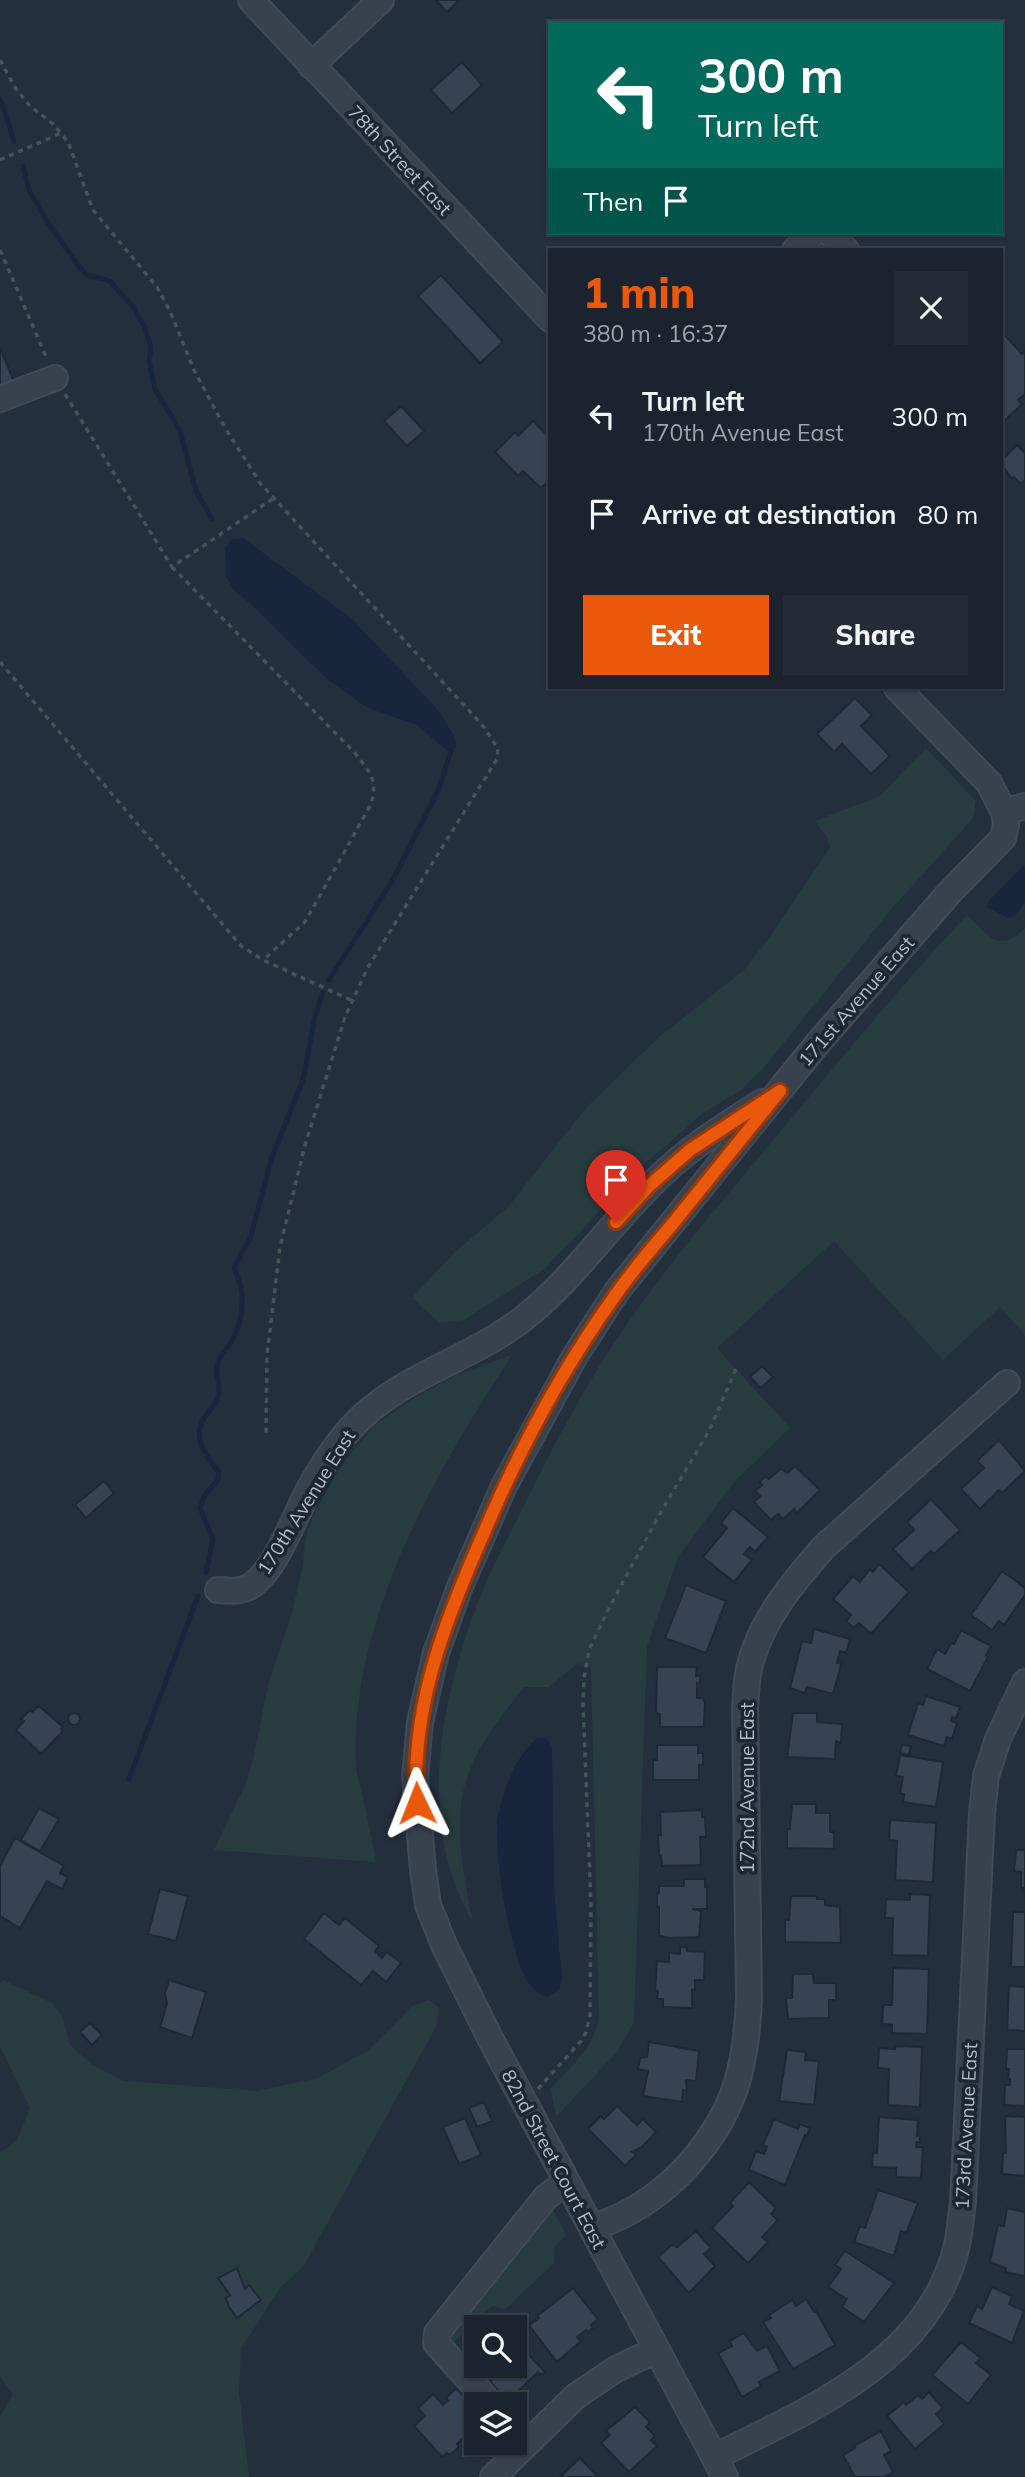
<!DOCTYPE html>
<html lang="en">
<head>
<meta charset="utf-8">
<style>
	:root { --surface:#1b232e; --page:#242b36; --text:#f1f3f6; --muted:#a0a4aa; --line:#39404a; --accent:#ea580c }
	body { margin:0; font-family:Mulish,sans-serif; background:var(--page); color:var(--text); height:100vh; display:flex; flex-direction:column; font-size:26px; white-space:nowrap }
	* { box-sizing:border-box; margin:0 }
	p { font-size:23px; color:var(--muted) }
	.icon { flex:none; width:38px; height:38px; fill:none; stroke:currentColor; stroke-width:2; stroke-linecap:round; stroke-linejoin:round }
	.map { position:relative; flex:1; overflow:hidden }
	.panel { position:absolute; left:548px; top:248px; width:455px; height:441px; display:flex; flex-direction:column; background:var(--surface); border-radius:0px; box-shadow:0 2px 5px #0004,0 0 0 2px var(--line) }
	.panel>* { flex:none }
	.banner { position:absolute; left:548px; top:21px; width:455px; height:214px; border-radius:0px; box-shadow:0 2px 5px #0004,0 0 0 2px var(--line); background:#00695c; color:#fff; overflow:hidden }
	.tools { position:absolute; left:464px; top:2315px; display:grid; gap:14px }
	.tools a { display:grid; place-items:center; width:63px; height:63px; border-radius:0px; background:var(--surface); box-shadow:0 2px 5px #0004,0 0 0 2px var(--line); font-size:35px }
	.pin { position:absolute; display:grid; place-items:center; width:60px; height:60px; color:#fff; margin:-72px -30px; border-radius:50% 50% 50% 0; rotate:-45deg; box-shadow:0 0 7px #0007 }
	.pin .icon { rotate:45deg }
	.me { position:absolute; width:77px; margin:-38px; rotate:358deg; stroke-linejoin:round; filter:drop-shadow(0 0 5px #0008) }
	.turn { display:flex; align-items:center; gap:24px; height:147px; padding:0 35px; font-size:32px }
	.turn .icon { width:91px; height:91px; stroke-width:2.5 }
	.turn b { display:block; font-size:49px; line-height:60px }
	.then { display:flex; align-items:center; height:66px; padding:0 35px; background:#0003; gap:14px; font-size:26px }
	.round { display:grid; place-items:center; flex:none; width:74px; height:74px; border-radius:0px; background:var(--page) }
	.head { display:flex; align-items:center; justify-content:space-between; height:119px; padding:0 35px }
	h1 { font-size:42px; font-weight:800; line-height:52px; color:var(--accent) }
	.button { display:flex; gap:14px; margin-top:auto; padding:14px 35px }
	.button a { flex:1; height:80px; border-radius:0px; background:var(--accent); color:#fff; font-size:28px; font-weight:800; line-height:80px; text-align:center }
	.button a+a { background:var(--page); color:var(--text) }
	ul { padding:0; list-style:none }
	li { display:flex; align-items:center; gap:21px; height:98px; padding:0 35px }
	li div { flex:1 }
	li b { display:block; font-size:26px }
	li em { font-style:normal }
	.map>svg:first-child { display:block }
	.green { fill:#263c3f }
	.water { fill:#17263c }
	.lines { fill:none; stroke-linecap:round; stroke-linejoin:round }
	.stream { stroke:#17263c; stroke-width:5 }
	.building { fill:#364354; stroke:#1f2835; stroke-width:2 }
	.minor-casing { stroke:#414a57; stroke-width:28 }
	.path { stroke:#3f5557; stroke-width:3.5; stroke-dasharray:5 5; stroke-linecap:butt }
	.minor { stroke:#38414e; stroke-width:24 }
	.route-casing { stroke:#983908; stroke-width:18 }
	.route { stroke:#ea580c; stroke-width:12 }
	.labels { text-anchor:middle; stroke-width:7; stroke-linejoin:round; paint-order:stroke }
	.street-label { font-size:19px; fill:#b4bcc9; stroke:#1d2633 }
</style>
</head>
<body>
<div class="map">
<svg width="1025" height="2477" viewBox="0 0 1025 2477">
	<rect width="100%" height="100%" fill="#242f3e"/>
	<!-- green -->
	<path class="green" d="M 926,748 L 976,801 L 973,818 L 888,913 L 762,1070 L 740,1091 L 703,1113 L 647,1162 L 544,1269 L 464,1320 L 440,1323 L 412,1298 L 455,1252 L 508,1207 L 585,1109 L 659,1037 L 744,970 L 766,942 L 830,848 L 827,837 L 815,821 L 880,796 Z
		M 967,915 C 989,935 998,955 1025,928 L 1025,1335 L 1000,1307 L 943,1360 L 834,1241 L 717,1348 L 790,1428 L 735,1481 L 678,1557 L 647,1647 L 634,2022 L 617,2052 L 556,2117 L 551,2089 C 569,2068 596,2045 599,2017 L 591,1668 L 578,1663 L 549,1687 L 524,1687 C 502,1715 478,1744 467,1778 C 452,1823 464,1877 473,1922 C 413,1820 442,1689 485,1585 C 496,1558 511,1532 524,1506 C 551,1451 579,1396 613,1345 C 668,1261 736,1185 800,1108 C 855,1042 909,977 967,915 Z
		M 512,1355 C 436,1471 350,1619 356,1763 C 356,1773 360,1784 362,1794 C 367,1817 372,1839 376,1862 L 214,1850 L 246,1783 L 254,1756 L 268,1685 L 292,1613 L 303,1565 L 305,1540 L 313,1516 L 341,1466 L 373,1427 L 415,1397 L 459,1374 Z
		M 3,1980 L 52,2003 L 62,2016 L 70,2045 L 91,2064 L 124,2081 L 257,2091 L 318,2078 L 369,2050 L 412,2006 L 429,2000 L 439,2008 L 437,2025 L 303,2267 L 281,2287 L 241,2348 L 239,2392 L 249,2477 L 0,2477 L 0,2417 L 13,2394 L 0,2377 L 0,2153 L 17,2140 L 30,2108 L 0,2047 L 0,1984 Z
		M 541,2186 L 566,2235 L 555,2246 L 554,2263 L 509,2306 L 505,2309 L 493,2306 L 490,2308 L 448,2348 L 443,2307 L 515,2217 L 521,2206 Z"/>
	<!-- water -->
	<path class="water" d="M 243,538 L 351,618 L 439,711 L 455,738 L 456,747 L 451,751 L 444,748 L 417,725 L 368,708 L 328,680 L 253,606 L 234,590 L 226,577 L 225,548 L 232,539 Z
		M 1023,866 L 1025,866 L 1025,902 C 1021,909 1016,916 1008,918 L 987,907 L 988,902 Z
		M 538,1738 L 547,1739 L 552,1747 L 554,1888 L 562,1979 L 559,1990 L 547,1997 C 538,1994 532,1989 527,1981 C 510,1954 494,1855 497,1823 C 500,1798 516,1752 538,1738 Z"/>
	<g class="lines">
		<!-- stream -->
		<path class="stream" d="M 0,100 C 7,113 9,128 14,142
			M 23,166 L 29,190 L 46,220 L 80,268 L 87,275 L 110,281 L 134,308 L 144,326 L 151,348 L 149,361 L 155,389 L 180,431 L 196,491 L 212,519
			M 329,980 L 394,878 L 438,791 L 451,751 L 448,746
			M 206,1573 L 213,1539 L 200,1508 L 205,1495 L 218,1480 L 219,1472 C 207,1458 192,1439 203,1420 C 207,1412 215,1406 218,1398 C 222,1386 215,1377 217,1366 C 219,1354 228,1349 233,1339 C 245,1315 246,1292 234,1268 L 251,1236 L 271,1160 L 303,1080 L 315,1016 L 323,992
			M 129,1779 L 198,1596"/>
	</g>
	<!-- building -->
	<path class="building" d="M 436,0 L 459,0 L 447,12 Z
		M 462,62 L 482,85 L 452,113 L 431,90 Z
		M 441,275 L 503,342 L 480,363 L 418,296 Z
		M 1001,331 L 1022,354 L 1025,351 L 1025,394 L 1018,400 L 1022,404 L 1001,424 Z
		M 0,348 L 15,384 L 0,390 Z
		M 401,406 L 424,431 L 407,446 L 384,421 Z
		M 533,421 L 550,438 L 550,480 L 541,488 L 523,471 L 518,476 L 495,452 L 515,432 L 518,436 Z
		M 1017,445 L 1025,453 L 1025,480 L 1020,484 L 1014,477 L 1012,479 L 1001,464 L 1001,461 Z
		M 855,698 L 872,715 L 861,726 L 890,756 L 871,774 L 842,744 L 834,752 L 817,734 Z
		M 762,1366 L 773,1377 L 761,1388 L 750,1377 Z
		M 999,1440 L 1025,1471 L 1002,1493 L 999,1490 L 980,1509 L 961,1489 L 984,1468 L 977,1461 Z
		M 795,1466 L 820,1490 L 797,1513 L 794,1509 L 783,1519 L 778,1514 L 771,1520 L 754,1502 L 760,1496 L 755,1491 L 762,1485 L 759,1482 L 766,1476 L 769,1479 L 781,1469 L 788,1473 Z
		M 104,1481 L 114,1493 L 86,1518 L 75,1505 Z
		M 931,1499 L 960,1530 L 934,1554 L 931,1551 L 912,1569 L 893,1549 L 914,1530 L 907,1522 Z
		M 733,1508 L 768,1537 L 755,1552 L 750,1547 L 744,1554 L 752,1560 L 734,1582 L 703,1557 L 727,1528 L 721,1523 Z
		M 879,1564 L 909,1592 L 871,1634 L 859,1623 L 854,1628 L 846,1621 L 851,1615 L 833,1599 L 853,1576 L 860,1582 L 870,1569 L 873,1572 Z
		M 1002,1571 L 1025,1588 L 1025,1595 L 1004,1625 L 999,1621 L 992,1630 L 971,1615 Z
		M 686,1585 L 726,1601 L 706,1653 L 665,1638 Z
		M 814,1629 L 850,1639 L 846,1653 L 840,1651 L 837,1663 L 842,1662 L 833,1694 L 807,1687 L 805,1693 L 790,1688 L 802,1641 L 811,1643 Z
		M 961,1630 L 991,1646 L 986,1655 L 988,1657 L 970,1691 L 927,1669 L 937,1649 L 945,1654 L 951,1643 L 954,1644 Z
		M 657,1667 L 697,1667 L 696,1676 L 700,1676 L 700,1684 L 697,1683 L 697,1698 L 703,1698 L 705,1703 L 704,1727 L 660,1727 L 660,1714 L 656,1713 Z
		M 926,1696 L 960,1707 L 956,1718 L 952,1717 L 951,1721 L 957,1723 L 952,1739 L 947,1737 L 944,1746 L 908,1735 L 918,1703 L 923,1705 Z
		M 39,1706 L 63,1727 L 61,1729 L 63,1731 L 41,1754 L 16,1730 L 24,1721 L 21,1719 L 30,1710 L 32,1712 Z
		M 793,1713 L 817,1713 L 817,1722 L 842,1724 L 841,1743 L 836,1741 L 835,1759 L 787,1757 Z
		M68 1719a6 6 0 1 1 12 0a6 6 0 1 1-12 0Z
		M 657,1745 L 698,1745 L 698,1753 L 703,1753 L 703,1765 L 699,1765 L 699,1780 L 653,1780 L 653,1760 L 657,1760 Z
		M 902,1745 L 911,1746 L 909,1755 L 900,1753 Z
		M 900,1755 L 943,1762 L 936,1807 L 903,1802 L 904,1794 L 900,1793 L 903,1777 L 896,1776 Z
		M 792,1804 L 816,1804 L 816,1813 L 830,1813 L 830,1832 L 834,1832 L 834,1849 L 787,1848 L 787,1829 L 790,1829 Z
		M 39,1808 L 59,1819 L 40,1851 L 21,1840 Z
		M 702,1810 L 702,1817 L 705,1817 L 706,1837 L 700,1837 L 701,1865 L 662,1866 L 661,1855 L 659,1855 L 658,1835 L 661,1835 L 660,1812 Z
		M 890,1820 L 936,1823 L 933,1882 L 895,1880 L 897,1841 L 889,1840 Z
		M 15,1838 L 64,1866 L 60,1873 L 68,1877 L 62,1889 L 47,1881 L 20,1928 L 0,1916 L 0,1866 Z
		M 1016,1850 L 1025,1850 L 1025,1898 L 1024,1888 L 1021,1888 L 1021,1872 L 1014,1871 Z
		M 684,1879 L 705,1879 L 705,1887 L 707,1887 L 707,1909 L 692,1909 L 701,1911 L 699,1937 L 671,1938 L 659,1936 L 659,1907 L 657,1907 L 657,1894 L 659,1893 L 659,1886 L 684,1886 Z
		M 160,1889 L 188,1896 L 176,1941 L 148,1934 Z
		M 910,1894 L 930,1895 L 928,1956 L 892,1955 L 893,1918 L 885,1918 L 886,1899 L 910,1900 Z
		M 791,1896 L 817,1896 L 817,1899 L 825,1899 L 825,1905 L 840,1907 L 841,1943 L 785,1942 L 785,1920 L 789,1920 Z
		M 1013,1912 L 1025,1912 L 1025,1967 L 1011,1967 Z
		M 324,1913 L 339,1925 L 345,1918 L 379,1946 L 375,1951 L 382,1958 L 387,1952 L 401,1963 L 386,1982 L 373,1971 L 361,1985 L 304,1939 Z
		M 680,1947 L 687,1947 L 687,1951 L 705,1952 L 704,1980 L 695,1980 L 695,1989 L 692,1990 L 692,2008 L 663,2007 L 663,1999 L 657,1999 L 658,1991 L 655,1990 L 657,1961 L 669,1962 L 669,1953 L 680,1954 Z
		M 893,1968 L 929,1969 L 927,2034 L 892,2033 L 892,2025 L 882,2024 L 883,2005 L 892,2005 Z
		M 793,1974 L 813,1974 L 814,1983 L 836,1983 L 836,2000 L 829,2000 L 829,2018 L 788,2019 L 786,1998 L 792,1998 Z
		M 169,1980 L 206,1992 L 192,2038 L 160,2027 L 167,2004 L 165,1993 Z
		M 1009,1986 L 1025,1987 L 1025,2031 L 1007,2030 Z
		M 90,2023 L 102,2035 L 92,2045 L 80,2032 Z
		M 649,2042 L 699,2051 L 696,2081 L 686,2080 L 687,2091 L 683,2090 L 682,2102 L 643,2096 L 648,2071 L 638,2069 L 640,2058 L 647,2057 Z
		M 896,2046 L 922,2047 L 920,2107 L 888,2105 L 889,2069 L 878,2068 L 879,2048 L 895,2049 Z
		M 1007,2049 L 1025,2049 L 1025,2106 L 1004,2105 L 1005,2085 L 1010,2085 L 1010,2079 L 1008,2079 L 1009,2069 L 1006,2069 Z
		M 787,2050 L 806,2052 L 805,2060 L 819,2061 L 814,2105 L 779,2101 Z
		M 484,2102 L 492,2121 L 477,2127 L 469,2108 Z
		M 617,2106 L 637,2125 L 643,2119 L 656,2132 L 642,2147 L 632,2152 L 636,2155 L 625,2166 L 588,2129 L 601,2116 L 604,2119 Z
		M 1005,2116 L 1025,2117 L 1025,2176 L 1002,2174 L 1003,2153 L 1006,2153 Z
		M 879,2117 L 918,2120 L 917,2136 L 920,2136 L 920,2142 L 916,2142 L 916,2147 L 923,2147 L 921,2178 L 896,2177 L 896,2168 L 872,2167 L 873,2153 L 877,2153 Z
		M 465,2118 L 481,2155 L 459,2164 L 443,2127 Z
		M 774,2119 L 798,2129 L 800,2124 L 810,2128 L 807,2136 L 805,2135 L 785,2185 L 749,2170 L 756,2151 L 764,2154 L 767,2147 L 763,2145 Z
		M 749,2182 L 776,2208 L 771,2214 L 778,2220 L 762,2237 L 768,2242 L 748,2263 L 712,2228 L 733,2206 L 730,2203 Z
		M 878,2190 L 918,2203 L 906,2233 L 901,2231 L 894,2256 L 854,2242 L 860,2226 L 865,2228 Z
		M 1007,2208 L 1025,2212 L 1025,2276 L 1005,2272 L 1006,2268 L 990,2262 L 998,2225 L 1004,2226 Z
		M 696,2231 L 711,2248 L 704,2254 L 715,2266 L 689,2293 L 658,2257 L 672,2245 L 677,2247 Z
		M 845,2251 L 894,2283 L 864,2322 L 842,2307 L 847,2299 L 828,2287 L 841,2269 L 835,2265 Z
		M 237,2268 L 245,2289 L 249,2285 L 261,2300 L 237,2318 L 229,2307 L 226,2298 L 230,2295 L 218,2278 Z
		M 992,2287 L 1012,2296 L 1009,2304 L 1024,2311 L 1012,2343 L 969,2323 L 977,2306 L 982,2309 Z
		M 573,2288 L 598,2319 L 591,2325 L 593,2328 L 588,2332 L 586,2330 L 577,2337 L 581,2341 L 557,2362 L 529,2325 L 539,2318 L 537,2316 Z
		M 806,2299 L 814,2312 L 816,2311 L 835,2345 L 793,2369 L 763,2322 L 771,2318 L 769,2315 L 792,2300 L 796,2306 Z
		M 744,2333 L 757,2351 L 767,2346 L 780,2371 L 759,2382 L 761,2386 L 742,2397 L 718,2353 L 732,2346 L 730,2341 Z
		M 514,2339 L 545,2372 L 541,2375 L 538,2372 L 508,2401 L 490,2382 L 496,2376 L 486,2366 L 514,2366 Z
		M 961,2342 L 981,2358 L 976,2363 L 991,2375 L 968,2404 L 932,2375 Z
		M 456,2388 L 476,2410 L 476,2430 L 471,2434 L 470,2432 L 457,2444 L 459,2447 L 450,2455 L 447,2453 L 442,2457 L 414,2426 L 425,2416 L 418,2408 L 433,2394 L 443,2405 L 448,2400 L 446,2398 Z
		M 929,2392 L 943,2408 L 936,2414 L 944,2424 L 915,2449 L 887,2416 L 904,2402 L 906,2405 L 918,2395 L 922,2399 Z
		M 635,2407 L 650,2422 L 646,2427 L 655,2436 L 651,2440 L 657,2446 L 629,2472 L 601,2443 L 610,2435 L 606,2431 Z
		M 881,2431 L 891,2451 L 884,2455 L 893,2472 L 884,2477 L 855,2477 L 843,2455 L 855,2448 L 854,2446 Z
		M 580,2458 L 598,2477 L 560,2477 Z"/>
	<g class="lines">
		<defs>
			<path id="minor" d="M 251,0 L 550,319
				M 311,66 L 381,0
				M 830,233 L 846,250
				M 795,250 L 814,233
				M 0,399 L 55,378
				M 1004,812 L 1025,806
				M 218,1590 C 229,1591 239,1592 249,1587 C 276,1572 296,1512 312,1484 C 323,1465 336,1444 351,1428 C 399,1375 470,1361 524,1318 C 571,1281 606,1230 648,1188 C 681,1153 722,1127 762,1102
				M 592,2229 C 606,2222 622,2217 636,2208 C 682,2181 723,2131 738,2079 C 745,2053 748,2025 749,1998 L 745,1708 C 746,1696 746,1682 749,1669 C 759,1623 793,1582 824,1547 L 1007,1383
				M 491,2404 L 436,2343 L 437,2333 L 546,2197 L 566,2182
				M 715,2457 C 810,2409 930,2361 957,2245 C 960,2231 961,2216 963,2202 L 982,1813 L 986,1776 L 998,1739 L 1025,1682
				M 493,2477 L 576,2396 L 616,2369 L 656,2350
				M 725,2477 L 490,2038 L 444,1945 L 428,1905 L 423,1870 L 415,1777 L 420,1722 L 436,1653 L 459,1589 L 504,1486 L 575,1356 L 617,1291 L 818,1043 L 950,892 L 1003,838 L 1006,825 L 1004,812 L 989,783 L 897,688"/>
		</defs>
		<!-- minor casing -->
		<use href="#minor" class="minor-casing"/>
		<!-- path -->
		<path class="path" d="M 0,60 L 16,89 L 30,106 L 53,124 L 68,142 L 93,210 L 157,287 L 170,311 L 194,370 L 224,426 L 260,483 L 484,727 L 498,749 L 497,759 L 368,967 L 345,1017 L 305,1145 L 280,1247 L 267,1355 L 266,1437
			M 0,160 L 61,133
			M 0,250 L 47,359
			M 65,394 L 172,567 L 274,498
			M 172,567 L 354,752 C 370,772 379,780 370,806 L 313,908 L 304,923 L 263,960
			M 0,662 L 241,946 L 263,960 L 351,1000
			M 538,2089 L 581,2041 L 586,2032 L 590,2015 L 591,1905 L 583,1703 L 584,1678 L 589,1650 L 609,1608 L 662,1510 L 709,1431 L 736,1369"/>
		<!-- minor -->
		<use href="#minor" class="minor"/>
	</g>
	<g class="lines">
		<defs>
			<path id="route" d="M 417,1803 C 410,1706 447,1616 486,1528 C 521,1446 565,1365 617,1293 C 633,1270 652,1248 670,1227 C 707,1181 744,1136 780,1091 L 690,1150 L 649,1186 L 616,1222"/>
		</defs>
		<!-- route casing -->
		<use href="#route" class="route-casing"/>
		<!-- route -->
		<use href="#route" class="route"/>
	</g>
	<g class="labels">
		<!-- street labels -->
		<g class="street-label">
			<text transform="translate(400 160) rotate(47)" y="7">78th Street East</text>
			<text transform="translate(856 1001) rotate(-49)" y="7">171st Avenue East</text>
			<text transform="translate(306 1502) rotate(-58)" y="7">170th Avenue East</text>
			<text transform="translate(747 1788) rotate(-90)" y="7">172nd Avenue East</text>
			<text transform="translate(966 2126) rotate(-87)" y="7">173rd Avenue East</text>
			<text transform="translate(554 2159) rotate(62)" y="7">82nd Street Court East</text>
		</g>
	</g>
</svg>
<div class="tools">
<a><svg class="icon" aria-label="search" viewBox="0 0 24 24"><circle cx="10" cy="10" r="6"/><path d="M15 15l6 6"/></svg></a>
<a><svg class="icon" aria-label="layers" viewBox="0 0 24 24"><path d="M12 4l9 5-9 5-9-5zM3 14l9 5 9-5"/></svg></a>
</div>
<div class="pin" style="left:616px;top:1222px;background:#d93025"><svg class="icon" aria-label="arrive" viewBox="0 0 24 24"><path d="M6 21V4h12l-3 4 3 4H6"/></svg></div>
<svg class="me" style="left:417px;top:1803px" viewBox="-20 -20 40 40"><path d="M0-17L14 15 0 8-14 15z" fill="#ea580c" stroke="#fff" stroke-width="4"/></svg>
<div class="banner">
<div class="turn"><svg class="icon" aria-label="left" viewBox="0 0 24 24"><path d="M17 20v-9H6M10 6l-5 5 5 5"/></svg><div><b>300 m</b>Turn left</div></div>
<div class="then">Then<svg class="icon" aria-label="arrive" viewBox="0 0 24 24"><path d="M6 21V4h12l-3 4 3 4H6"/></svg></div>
</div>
<section class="panel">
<div class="head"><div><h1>1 min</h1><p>380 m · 16:37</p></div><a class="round"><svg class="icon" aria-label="close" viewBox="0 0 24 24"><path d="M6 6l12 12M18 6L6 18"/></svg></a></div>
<ul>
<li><svg class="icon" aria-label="left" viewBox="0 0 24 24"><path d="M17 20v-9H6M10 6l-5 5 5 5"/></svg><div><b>Turn left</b><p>170th Avenue East</p></div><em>300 m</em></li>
<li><svg class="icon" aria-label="arrive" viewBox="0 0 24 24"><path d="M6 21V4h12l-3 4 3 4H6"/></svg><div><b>Arrive at destination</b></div><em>80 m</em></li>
</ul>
<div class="button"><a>Exit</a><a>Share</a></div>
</section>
</div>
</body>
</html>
